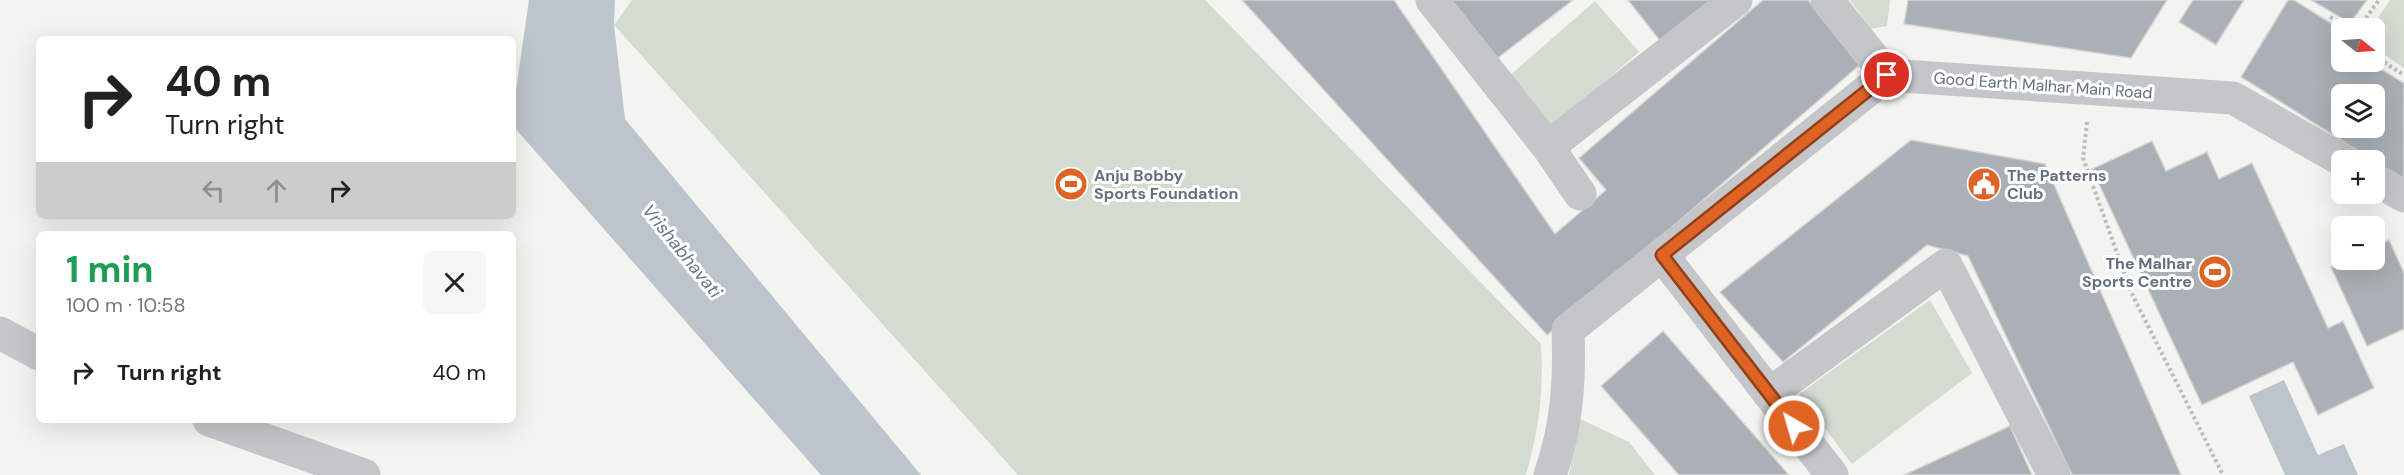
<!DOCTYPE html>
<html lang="en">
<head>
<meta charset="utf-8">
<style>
	:root { --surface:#fff; --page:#f6f6f6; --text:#222; --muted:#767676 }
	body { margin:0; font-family:"DM Sans",sans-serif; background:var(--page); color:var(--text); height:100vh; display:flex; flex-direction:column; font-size:22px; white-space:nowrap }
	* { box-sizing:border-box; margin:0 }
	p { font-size:20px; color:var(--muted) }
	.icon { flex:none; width:33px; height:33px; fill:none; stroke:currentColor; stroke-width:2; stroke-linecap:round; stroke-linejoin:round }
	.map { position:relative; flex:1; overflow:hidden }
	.panel { position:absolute; left:36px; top:231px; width:480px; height:192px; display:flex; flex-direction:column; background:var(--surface); border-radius:9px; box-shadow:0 6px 24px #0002 }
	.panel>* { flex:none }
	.guide { position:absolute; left:36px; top:36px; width:480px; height:183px; border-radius:9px; box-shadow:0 6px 24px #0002; background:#fff; color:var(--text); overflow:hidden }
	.needle { width:39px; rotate:107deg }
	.controls { position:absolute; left:2331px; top:18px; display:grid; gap:12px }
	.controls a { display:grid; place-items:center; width:54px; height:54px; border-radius:9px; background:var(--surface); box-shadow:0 6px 24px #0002; font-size:30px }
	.pin { position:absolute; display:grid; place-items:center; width:51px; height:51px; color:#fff; margin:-26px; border:3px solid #fff; border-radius:50%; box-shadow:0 2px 6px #0007 }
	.me { position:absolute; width:66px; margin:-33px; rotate:322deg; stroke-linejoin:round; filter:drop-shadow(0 0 4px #0008) }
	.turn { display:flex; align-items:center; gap:21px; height:126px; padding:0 30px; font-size:27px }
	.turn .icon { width:78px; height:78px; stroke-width:2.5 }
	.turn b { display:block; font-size:42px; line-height:51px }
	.lanes { display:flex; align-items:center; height:57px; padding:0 30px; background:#0003; justify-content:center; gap:30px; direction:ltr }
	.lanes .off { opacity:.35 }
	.round { display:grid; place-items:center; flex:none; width:63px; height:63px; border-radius:9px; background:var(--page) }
	.summary { display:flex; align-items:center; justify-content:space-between; height:102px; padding:0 30px }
	h1 { font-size:36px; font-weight:700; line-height:45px; color:#1e9e55 }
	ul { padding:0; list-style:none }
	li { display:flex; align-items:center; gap:18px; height:78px; padding:0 30px }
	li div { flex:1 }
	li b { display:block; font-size:22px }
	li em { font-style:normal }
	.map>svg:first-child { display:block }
	.green { fill:#d4dbd1 }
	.water { fill:#bcc5cb }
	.building { fill:#aab0b5; stroke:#d5d5d3; stroke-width:1.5; fill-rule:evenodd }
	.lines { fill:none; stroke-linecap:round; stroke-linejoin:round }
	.path { stroke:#bbbdbf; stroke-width:4; stroke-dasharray:3 3; stroke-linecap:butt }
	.minor { stroke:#c4c6ca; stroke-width:33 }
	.route-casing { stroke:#914017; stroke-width:15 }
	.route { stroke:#df6324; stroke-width:10 }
	.labels { text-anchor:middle; stroke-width:6; stroke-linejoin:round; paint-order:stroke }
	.street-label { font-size:16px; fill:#637080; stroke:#fff }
	.poi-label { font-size:16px; font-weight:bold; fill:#637080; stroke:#fff; text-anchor:start }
	.water-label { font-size:18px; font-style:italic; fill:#637985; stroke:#fff }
</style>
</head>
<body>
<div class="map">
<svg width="2404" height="475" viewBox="0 0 2404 475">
	<rect width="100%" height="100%" fill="#f3f4f0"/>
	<!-- green -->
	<path class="green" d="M 632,0 L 1205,0 L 1541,344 C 1544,391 1539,429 1526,475 L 1018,475 L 614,25 Z
		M 1850,0 L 1890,0 L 1887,26 L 1871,29 Z
		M 2390,0 L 2404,0 L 2404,68 L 2375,48 L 2374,28 L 2371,28 Z
		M 1595,1 L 1639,52 L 1552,127 L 1509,76 Z
		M 1930,300 L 1972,373 L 1852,464 L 1799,394 Z
		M 1580,419 L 1629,442 L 1655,475 L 1569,475 Z"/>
	<!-- water -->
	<path class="water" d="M 529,0 L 615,0 L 614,25 L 625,119 L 921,475 L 821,475 L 513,126 L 513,110 Z
		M 2284,380 L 2318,455 L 2344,444 L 2358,475 L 2285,475 L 2249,396 Z"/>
	<!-- building -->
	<path class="building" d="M 1242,0 L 1394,0 L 1555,234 L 1606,190 L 1579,158 L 1763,0 L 1808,0 L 1862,63 L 1547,335 Z
		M 1448,0 L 1573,0 L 1495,60 Z
		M 1628,0 L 1715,0 L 1661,42 Z
		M 1908,0 L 2167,0 L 2131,58 L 1904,24 Z
		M 2193,0 L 2244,0 L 2216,45 L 2179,22 Z
		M 2288,0 L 2294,0 L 2342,30 L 2338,42 L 2342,44 L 2342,62 L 2369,62 L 2404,83 L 2404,180 L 2241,77 ZM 2342,94 L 2374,94 L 2374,128 L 2342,128 Z
		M 2311,0 L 2367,0 L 2350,23 Z
		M 1911,140 L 2045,164 L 2181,475 L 2072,475 L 1968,256 L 1927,245 L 1783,362 L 1720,292 Z
		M 2152,141 L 2166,171 L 2207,152 L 2219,179 L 2252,163 L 2328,328 L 2343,321 L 2374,388 L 2318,415 L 2293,362 L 2202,405 L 2092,169 Z
		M 2389,240 L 2404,273 L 2404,329 L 2367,346 L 2331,267 L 2347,260 L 2374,260 L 2374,247 Z
		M 1663,331 L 1789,475 L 1679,475 L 1601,386 Z
		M 2010,426 L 2032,475 L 1904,475 Z"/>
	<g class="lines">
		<!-- path -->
		<path class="path" d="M 2330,17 L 2351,28
			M 2359,28 L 2379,0
			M 2374,56 L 2404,75
			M 2087,122 L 2083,158 L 2131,292 L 2223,475"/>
		<!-- minor -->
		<path class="minor" d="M 1432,0 L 1548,147 L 1736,0
			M 1827,0 L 1887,75
			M 1548,147 L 1580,194
			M 2374,179 L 2404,196
			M 1662,255 L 1832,475
			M 0,333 L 39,354
			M 1769,394 L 1946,265 L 2054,475
			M 209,420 L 364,475
			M 1550,475 C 1567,427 1570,380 1568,330 L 1887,75 L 2233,98 L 2342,160"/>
	</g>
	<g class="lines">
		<defs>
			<path id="route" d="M 1794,426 L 1662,255 L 1887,75"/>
		</defs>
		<!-- route casing -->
		<use href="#route" class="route-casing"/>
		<!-- route -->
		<use href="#route" class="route"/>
	</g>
	<!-- icons -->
	<defs>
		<symbol id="stadium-disc" viewBox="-11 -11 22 22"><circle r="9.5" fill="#df6324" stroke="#fff"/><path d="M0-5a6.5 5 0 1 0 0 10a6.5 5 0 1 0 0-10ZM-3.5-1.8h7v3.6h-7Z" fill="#fff"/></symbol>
		<symbol id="civic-disc" viewBox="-11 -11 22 22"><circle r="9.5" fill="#df6324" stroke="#fff"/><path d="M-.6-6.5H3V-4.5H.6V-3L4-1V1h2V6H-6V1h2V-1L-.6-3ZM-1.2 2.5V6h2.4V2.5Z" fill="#fff"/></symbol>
	</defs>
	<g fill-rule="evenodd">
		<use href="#stadium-disc" x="1052" y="165" width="38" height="38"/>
		<use href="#civic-disc" x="1965" y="165" width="38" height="38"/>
		<use href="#stadium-disc" x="2196" y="253" width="38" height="38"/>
	</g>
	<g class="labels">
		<!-- street labels -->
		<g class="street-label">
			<text transform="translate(2043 85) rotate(4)" y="6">Good Earth Malhar Main Road</text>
		</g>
		<!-- poi labels -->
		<g class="poi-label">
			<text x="1094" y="181">Anju Bobby<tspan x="1094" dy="18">Sports Foundation</tspan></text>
			<text x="2007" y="181">The Patterns<tspan x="2007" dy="18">Club</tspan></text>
			<text x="2192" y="269" text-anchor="end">The Malhar<tspan x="2192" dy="18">Sports Centre</tspan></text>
		</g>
		<!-- water labels -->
		<g class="water-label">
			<text transform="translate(682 251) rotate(51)" y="6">Vrishabhavati</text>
		</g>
	</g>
</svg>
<div class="controls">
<a><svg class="needle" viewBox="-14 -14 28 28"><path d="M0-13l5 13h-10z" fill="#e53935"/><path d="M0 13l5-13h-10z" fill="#767676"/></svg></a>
<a><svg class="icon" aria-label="layers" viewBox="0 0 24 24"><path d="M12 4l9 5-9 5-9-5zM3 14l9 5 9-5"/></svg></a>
<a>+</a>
<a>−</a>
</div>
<div class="pin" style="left:1887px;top:75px;background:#d93025"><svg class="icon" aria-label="arrive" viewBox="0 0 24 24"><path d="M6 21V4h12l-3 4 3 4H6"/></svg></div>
<svg class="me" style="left:1794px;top:426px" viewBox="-20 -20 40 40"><circle r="17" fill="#df6324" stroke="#fff" stroke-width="3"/><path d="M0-11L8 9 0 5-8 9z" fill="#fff"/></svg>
<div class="guide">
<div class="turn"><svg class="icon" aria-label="right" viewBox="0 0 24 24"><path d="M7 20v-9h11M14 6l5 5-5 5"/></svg><div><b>40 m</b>Turn right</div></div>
<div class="lanes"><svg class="icon off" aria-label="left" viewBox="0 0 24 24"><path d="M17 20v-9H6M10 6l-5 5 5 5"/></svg><svg class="icon off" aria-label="ahead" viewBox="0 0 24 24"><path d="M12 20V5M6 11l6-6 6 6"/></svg><svg class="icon" aria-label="right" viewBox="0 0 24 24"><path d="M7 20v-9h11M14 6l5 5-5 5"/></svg></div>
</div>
<section class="panel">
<div class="summary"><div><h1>1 min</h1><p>100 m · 10:58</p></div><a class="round"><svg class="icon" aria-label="close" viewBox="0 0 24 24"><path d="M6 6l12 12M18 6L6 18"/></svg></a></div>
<ul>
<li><svg class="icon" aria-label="right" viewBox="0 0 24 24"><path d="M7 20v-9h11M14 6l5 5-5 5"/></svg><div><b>Turn right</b></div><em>40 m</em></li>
</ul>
</section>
</div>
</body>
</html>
